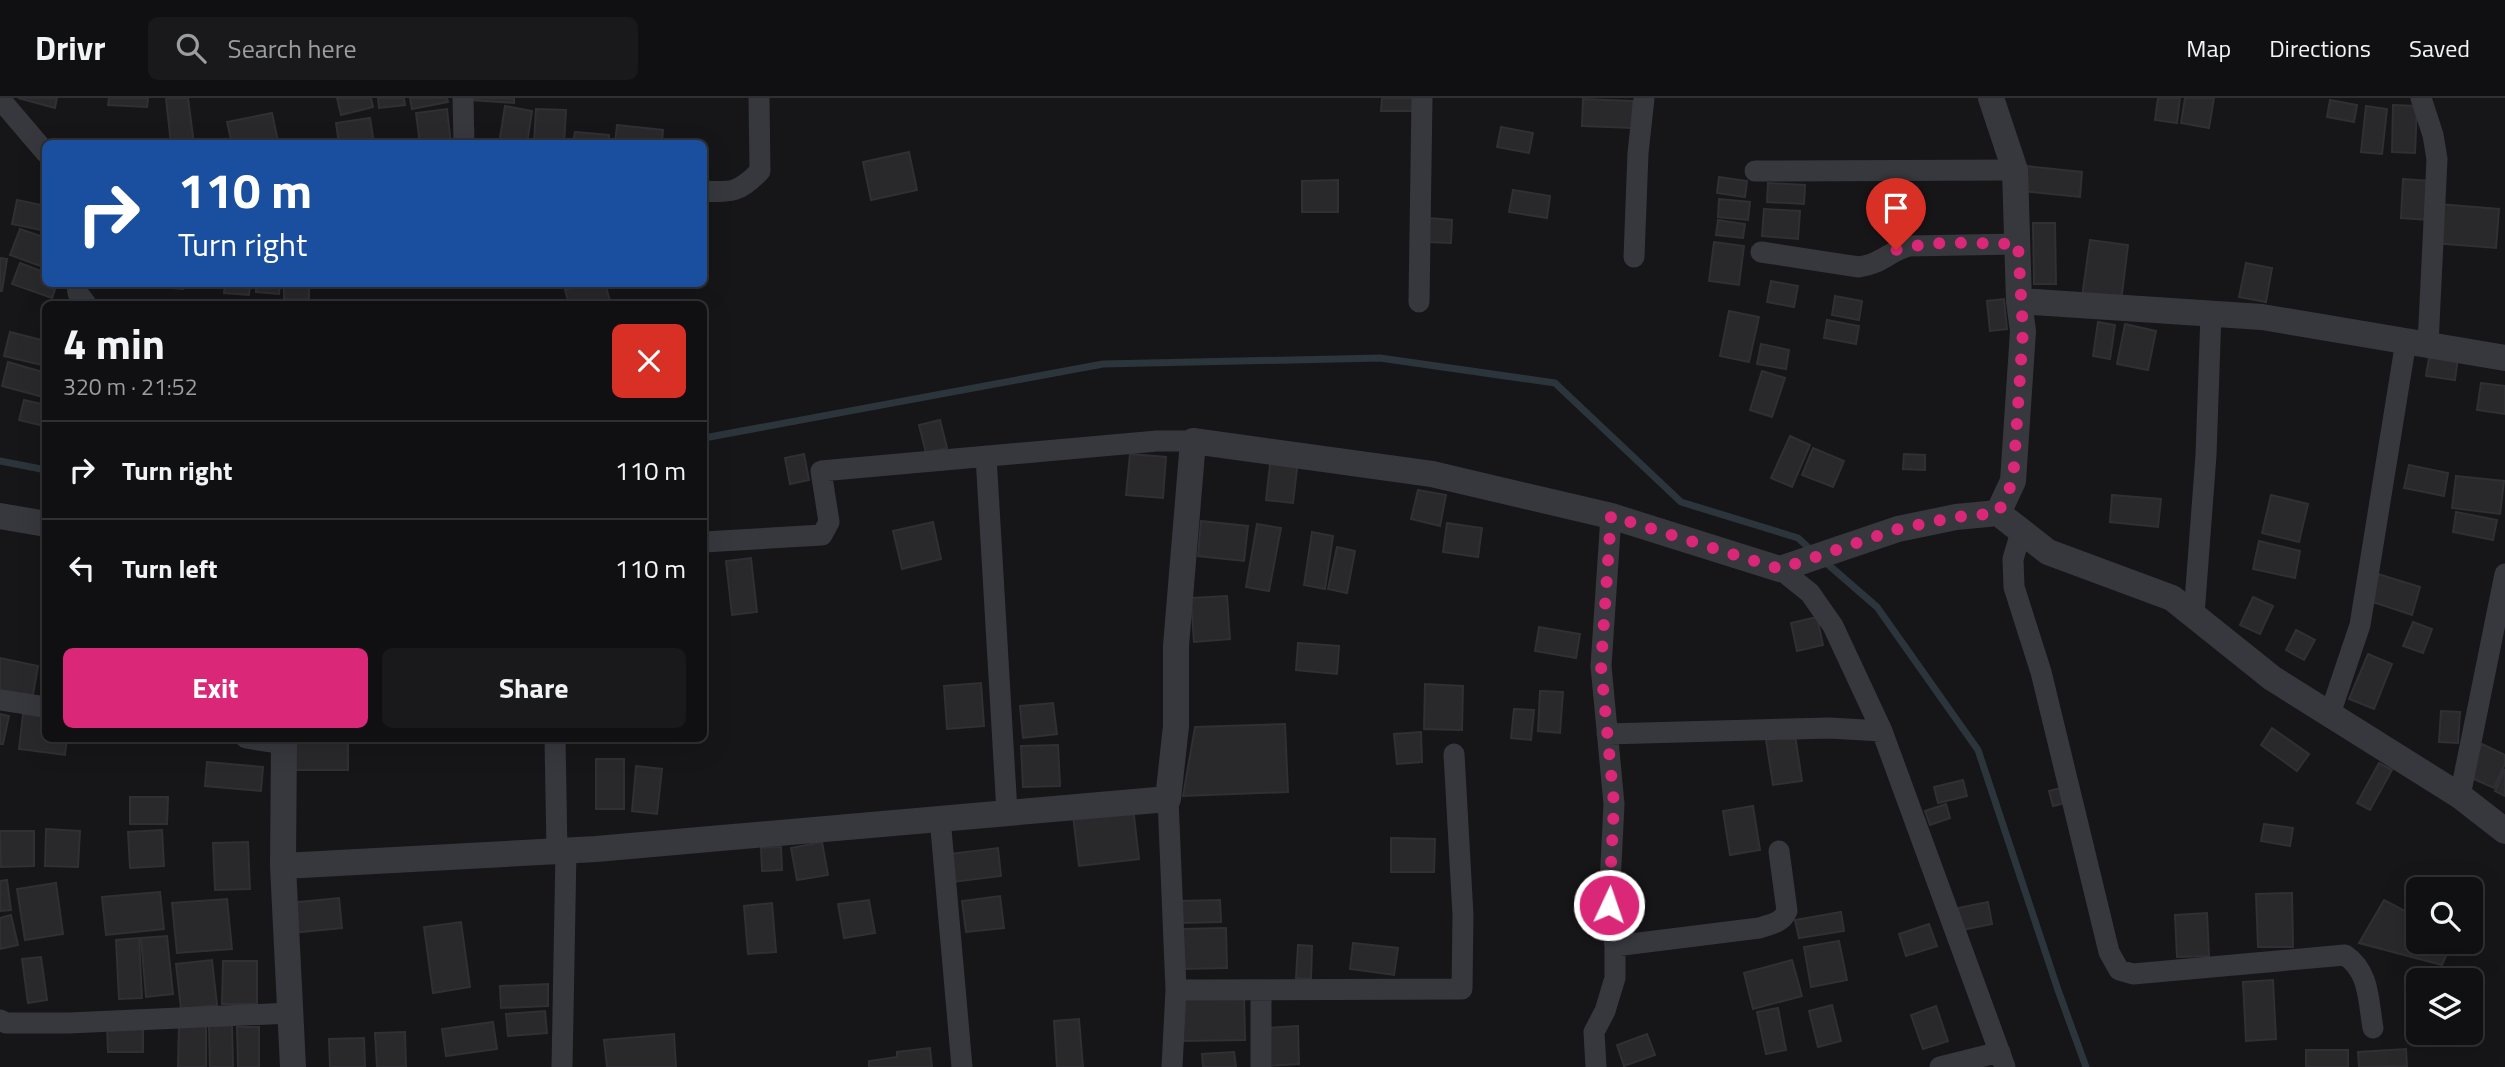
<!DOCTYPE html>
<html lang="en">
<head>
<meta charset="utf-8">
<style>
	:root { --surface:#101012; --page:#19191b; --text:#f1f3f6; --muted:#9c9d9f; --line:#303032; --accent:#db2777 }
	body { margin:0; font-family:"Titillium Web",sans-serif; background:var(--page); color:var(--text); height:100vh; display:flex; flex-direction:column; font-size:26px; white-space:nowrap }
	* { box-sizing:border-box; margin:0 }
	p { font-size:23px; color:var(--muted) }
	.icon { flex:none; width:38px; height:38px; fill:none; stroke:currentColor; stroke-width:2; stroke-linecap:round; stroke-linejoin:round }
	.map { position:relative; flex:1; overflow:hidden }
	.side { position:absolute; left:42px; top:203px; width:665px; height:441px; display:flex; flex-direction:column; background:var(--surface); border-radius:10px; box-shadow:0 7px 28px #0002,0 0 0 2px var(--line) }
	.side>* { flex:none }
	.banner { position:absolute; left:42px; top:42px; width:665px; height:147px; border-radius:10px; box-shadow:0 7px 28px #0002,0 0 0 2px var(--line); background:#1a4fa0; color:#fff; overflow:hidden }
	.fabs { position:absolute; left:2406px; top:779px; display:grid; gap:14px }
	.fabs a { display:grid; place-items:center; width:77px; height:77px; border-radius:10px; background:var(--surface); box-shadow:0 7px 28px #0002,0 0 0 2px var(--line); font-size:35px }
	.pin { position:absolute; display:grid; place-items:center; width:60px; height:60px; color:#fff; margin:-72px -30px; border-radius:50% 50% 50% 0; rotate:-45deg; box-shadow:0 0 7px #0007 }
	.pin .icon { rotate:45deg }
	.me { position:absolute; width:77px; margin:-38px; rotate:3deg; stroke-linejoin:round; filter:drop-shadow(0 0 5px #0008) }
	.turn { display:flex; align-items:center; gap:24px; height:147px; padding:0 21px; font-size:32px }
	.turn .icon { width:91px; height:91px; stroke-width:2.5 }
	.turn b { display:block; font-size:49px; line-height:60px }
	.round { display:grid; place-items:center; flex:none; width:74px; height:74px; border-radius:10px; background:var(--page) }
	.headline { display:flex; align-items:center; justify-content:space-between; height:119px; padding:0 21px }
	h1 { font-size:42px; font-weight:700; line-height:52px }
	.button { display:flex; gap:14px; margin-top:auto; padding:14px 21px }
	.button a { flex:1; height:80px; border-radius:10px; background:var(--accent); color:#fff; font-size:28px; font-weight:700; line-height:80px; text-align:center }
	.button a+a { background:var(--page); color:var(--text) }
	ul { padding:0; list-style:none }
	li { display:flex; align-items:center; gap:21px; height:98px; padding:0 21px; border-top:2px solid var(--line) }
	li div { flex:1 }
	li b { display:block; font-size:26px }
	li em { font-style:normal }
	header { display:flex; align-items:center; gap:42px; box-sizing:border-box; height:98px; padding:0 35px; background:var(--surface); border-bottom:2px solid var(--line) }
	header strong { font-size:33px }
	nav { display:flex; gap:38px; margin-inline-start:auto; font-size:24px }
	.search { width:490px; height:63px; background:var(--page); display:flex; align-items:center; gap:18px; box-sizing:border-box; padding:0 24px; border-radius:10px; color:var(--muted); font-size:26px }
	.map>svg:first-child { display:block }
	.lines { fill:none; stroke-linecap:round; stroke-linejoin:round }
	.stream { stroke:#2c353c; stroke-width:7 }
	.building { fill:#29292c; stroke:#303034; stroke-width:2 }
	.minor { stroke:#37383d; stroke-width:21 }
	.tertiary { stroke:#37383d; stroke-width:26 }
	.route { stroke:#db2777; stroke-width:12; stroke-dasharray:0 21.6 }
</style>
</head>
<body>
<header>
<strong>Drivr</strong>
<div class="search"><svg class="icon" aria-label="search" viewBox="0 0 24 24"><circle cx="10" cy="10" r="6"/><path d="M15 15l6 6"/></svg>Search here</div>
<nav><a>Map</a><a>Directions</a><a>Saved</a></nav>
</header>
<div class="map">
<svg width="2505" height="969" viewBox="0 0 2505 969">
	<rect width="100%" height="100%" fill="#161618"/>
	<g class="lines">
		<!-- stream -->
		<path class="stream" d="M 704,340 L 1103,266 L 1380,260 L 1555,285 L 1681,404 L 1798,440 L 1812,453
			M 0,363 L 46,372
			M 1824,463 L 1877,509 L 1978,652 L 2058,892 L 2086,969"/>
	</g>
	<!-- building -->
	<path class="building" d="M 18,0 L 57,0 L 55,10 Z
		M 109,0 L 148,0 L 147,9 L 108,7 Z
		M 166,0 L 188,0 L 194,46 L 171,46 Z
		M 337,0 L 371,0 L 373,9 L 341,17 Z
		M 378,0 L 404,0 L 405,7 L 379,10 Z
		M 410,0 L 447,0 L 448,4 L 412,11 Z
		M 470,0 L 514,0 L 514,5 L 470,2 Z
		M 1382,0 L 1416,0 L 1416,13 L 1381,13 Z
		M 2158,0 L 2180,0 L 2177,25 L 2155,22 Z
		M 2185,0 L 2214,0 L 2209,30 L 2181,25 Z
		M 1583,1 L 1633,3 L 1632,30 L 1582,28 Z
		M 2330,2 L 2357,7 L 2354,24 L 2327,19 Z
		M 2393,7 L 2417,8 L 2415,55 L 2392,54 Z
		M 505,8 L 532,13 L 527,46 L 499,46 Z
		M 2366,8 L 2387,11 L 2382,56 L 2361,54 Z
		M 447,11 L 451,46 L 420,46 L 416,15 Z
		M 536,11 L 566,12 L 564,46 L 534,46 Z
		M 272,15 L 278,43 L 232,46 L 227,24 Z
		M 370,20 L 374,46 L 339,46 L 336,25 Z
		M 617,27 L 663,32 L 662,46 L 615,46 Z
		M 1501,29 L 1533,35 L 1529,55 L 1497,49 Z
		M 575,34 L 609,37 L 609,46 L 573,46 Z
		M 909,54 L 917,92 L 871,102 L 863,64 Z
		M 2026,68 L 2082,74 L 2080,99 L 2023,93 Z
		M 1719,79 L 1747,83 L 1745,99 L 1717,95 Z
		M 2403,81 L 2431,83 L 2428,122 L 2401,120 Z
		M 1338,82 L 1338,114 L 1302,114 L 1302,83 Z
		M 1768,85 L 1805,87 L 1804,106 L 1767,104 Z
		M 1513,92 L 1550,98 L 1547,120 L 1509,114 Z
		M 1719,101 L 1750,104 L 1748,122 L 1718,119 Z
		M 17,102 L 46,108 L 46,133 L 12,126 Z
		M 2438,106 L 2499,111 L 2496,150 L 2434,145 Z
		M 1764,111 L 1800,113 L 1798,141 L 1762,138 Z
		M 1429,120 L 1452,122 L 1451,145 L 1428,144 Z
		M 1718,122 L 1745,126 L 1743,140 L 1716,137 Z
		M 2033,125 L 2055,125 L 2056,186 L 2034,186 Z
		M 20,131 L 46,140 L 46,170 L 10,157 Z
		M 2090,142 L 2128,147 L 2121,204 L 2082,199 Z
		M 1714,144 L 1744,148 L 1739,187 L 1709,183 Z
		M 0,160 L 7,161 L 2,193 L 0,193 Z
		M 20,165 L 46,175 L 46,186 L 57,186 L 52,200 L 12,186 Z
		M 2246,165 L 2272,170 L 2266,204 L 2239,199 Z
		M 1771,183 L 1798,188 L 1794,209 L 1767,204 Z
		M 160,186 L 183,186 L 183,191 L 160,189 Z
		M 225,186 L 250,186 L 249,197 L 224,195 Z
		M 256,186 L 280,186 L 279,196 L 256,194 Z
		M 284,186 L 309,186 L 309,201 L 284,201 Z
		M 590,186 L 605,186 L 611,206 L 569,206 L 565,192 Z
		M 1835,198 L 1862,203 L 1859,222 L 1832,217 Z
		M 2004,201 L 2007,231 L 1990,233 L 1987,203 Z
		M 1729,213 L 1759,219 L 1749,264 L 1720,258 Z
		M 1827,222 L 1859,228 L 1856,246 L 1824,240 Z
		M 2098,224 L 2115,227 L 2110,261 L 2093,258 Z
		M 2125,226 L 2156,233 L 2148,272 L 2117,266 Z
		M 10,234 L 46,243 L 46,268 L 4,258 Z
		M 1761,246 L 1789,252 L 1786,271 L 1757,266 Z
		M 2430,254 L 2458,259 L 2455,282 L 2426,278 Z
		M 8,264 L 46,275 L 43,299 L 2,288 Z
		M 1762,273 L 1785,280 L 1772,319 L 1750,312 Z
		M 2481,285 L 2505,288 L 2505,316 L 2477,312 Z
		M 24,302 L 46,307 L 44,328 L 19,322 Z
		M 940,322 L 947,350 L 926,355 L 919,327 Z
		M 1790,338 L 1810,347 L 1792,389 L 1771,380 Z
		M 1813,350 L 1844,363 L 1833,389 L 1802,377 Z
		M 804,356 L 809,382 L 790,386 L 785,360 Z
		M 1130,356 L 1166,359 L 1163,400 L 1126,397 Z
		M 1904,356 L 1925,357 L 1925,372 L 1903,371 Z
		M 1271,358 L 1298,362 L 1293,405 L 1266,402 Z
		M 2409,367 L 2448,375 L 2444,398 L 2404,390 Z
		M 2456,378 L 2504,383 L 2500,416 L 2452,410 Z
		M 1418,392 L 1446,397 L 1440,428 L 1411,421 Z
		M 2112,397 L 2161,401 L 2158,429 L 2110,424 Z
		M 2271,397 L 2308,406 L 2299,444 L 2262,435 Z
		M 2456,414 L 2497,422 L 2493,442 L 2453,434 Z
		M 1201,423 L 1248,428 L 1244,463 L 1198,458 Z
		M 933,424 L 941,461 L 902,471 L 893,433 Z
		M 1447,425 L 1482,430 L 1478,459 L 1443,454 Z
		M 1257,426 L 1281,430 L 1269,493 L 1246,489 Z
		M 1312,434 L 1333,438 L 1325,491 L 1304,487 Z
		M 2259,443 L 2300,453 L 2295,480 L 2253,471 Z
		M 1337,449 L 1355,453 L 1347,495 L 1328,491 Z
		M 751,460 L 757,514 L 732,517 L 726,463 Z
		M 2378,476 L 2420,489 L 2412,517 L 2370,503 Z
		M 1227,498 L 1230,541 L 1194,544 L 1191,500 Z
		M 2253,499 L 2273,508 L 2260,536 L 2240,527 Z
		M 1817,519 L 1823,547 L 1797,553 L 1791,525 Z
		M 2413,524 L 2432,531 L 2423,555 L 2403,548 Z
		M 1539,529 L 1580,536 L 1576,560 L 1535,553 Z
		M 2296,532 L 2315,542 L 2304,562 L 2286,552 Z
		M 1298,545 L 1339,548 L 1337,576 L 1296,572 Z
		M 2368,556 L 2392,566 L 2374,611 L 2349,601 Z
		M 0,560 L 38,568 L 32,602 L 0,595 Z
		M 981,585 L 984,628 L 947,631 L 944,588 Z
		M 1425,586 L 1463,588 L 1462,632 L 1424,631 Z
		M 1540,593 L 1563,594 L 1560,635 L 1538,633 Z
		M 1053,605 L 1057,636 L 1023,640 L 1020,608 Z
		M 1514,611 L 1534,612 L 1531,642 L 1511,640 Z
		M 2441,613 L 2460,614 L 2458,645 L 2439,644 Z
		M 0,616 L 9,618 L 3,646 L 0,646 Z
		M 23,616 L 46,619 L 46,640 L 67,640 L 65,657 L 19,651 Z
		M 1285,626 L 1288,694 L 1183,698 L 1195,629 Z
		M 2272,630 L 2309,656 L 2297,673 L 2261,647 Z
		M 1421,634 L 1422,664 L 1397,666 L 1394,636 Z
		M 1795,637 L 1802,683 L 1773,687 L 1766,642 Z
		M 295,645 L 348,645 L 348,672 L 295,672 Z
		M 2482,646 L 2505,657 L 2505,666 L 2494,690 L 2467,678 Z
		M 1058,647 L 1060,688 L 1023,689 L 1021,648 Z
		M 596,661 L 624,661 L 624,711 L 596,711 Z
		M 207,664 L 263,669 L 261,693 L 205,688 Z
		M 2379,665 L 2392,672 L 2370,712 L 2357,705 Z
		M 636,668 L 662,671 L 657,716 L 632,713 Z
		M 2505,671 L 2505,698 L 2495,693 Z
		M 1963,682 L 1967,698 L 1938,705 L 1934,689 Z
		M 2065,689 L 2069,704 L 2053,708 L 2049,693 Z
		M 130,699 L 168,699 L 167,726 L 130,726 Z
		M 1946,706 L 1950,720 L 1930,727 L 1925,713 Z
		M 1753,708 L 1760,752 L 1730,757 L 1723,713 Z
		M 1133,709 L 1139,761 L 1079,768 L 1073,717 Z
		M 2264,726 L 2293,730 L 2290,748 L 2261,743 Z
		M 46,731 L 80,733 L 78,769 L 45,768 Z
		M 162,732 L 164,768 L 130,770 L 128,734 Z
		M 0,733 L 34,733 L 34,768 L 1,769 Z
		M 1391,740 L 1435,741 L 1434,774 L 1391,774 Z
		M 248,744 L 250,791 L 215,792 L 213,745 Z
		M 822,744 L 828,777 L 797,782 L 791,750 Z
		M 781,749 L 782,772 L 762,773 L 761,750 Z
		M 998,750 L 1001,778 L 953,784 L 949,756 Z
		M 7,782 L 11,812 L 0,813 L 0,783 Z
		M 56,785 L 63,836 L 25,842 L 17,791 Z
		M 160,794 L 164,831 L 106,837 L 102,799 Z
		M 2292,795 L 2293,849 L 2258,849 L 2256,796 Z
		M 1000,798 L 1004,830 L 966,834 L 962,803 Z
		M 339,800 L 342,830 L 292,835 L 289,805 Z
		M 227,801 L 232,851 L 177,855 L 172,805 Z
		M 869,802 L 875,835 L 844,840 L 838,806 Z
		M 1220,802 L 1221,824 L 1179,825 L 1179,803 Z
		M 2384,802 L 2418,820 L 2418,844 L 2452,844 L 2442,867 L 2359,845 Z
		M 1988,804 L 1992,826 L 1962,832 L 1958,810 Z
		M 772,805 L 776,854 L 748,856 L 744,808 Z
		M 1841,814 L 1844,833 L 1799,840 L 1795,822 Z
		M 2207,815 L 2209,858 L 2177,859 L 2175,817 Z
		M 11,817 L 18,847 L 0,851 L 0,820 Z
		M 461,824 L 470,889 L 433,895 L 424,829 Z
		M 1929,826 L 1937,848 L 1906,858 L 1899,836 Z
		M 1226,830 L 1227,870 L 1182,871 L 1181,831 Z
		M 167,838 L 173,896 L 146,899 L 141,840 Z
		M 139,840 L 142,900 L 119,901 L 116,842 Z
		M 1839,843 L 1847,882 L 1811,889 L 1804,849 Z
		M 1353,845 L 1398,850 L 1394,877 L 1350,871 Z
		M 1298,847 L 1312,848 L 1311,881 L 1296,880 Z
		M 41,859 L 47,902 L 28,905 L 22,861 Z
		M 212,862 L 217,907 L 181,911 L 176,866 Z
		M 1792,862 L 1802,898 L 1753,911 L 1744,875 Z
		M 223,863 L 257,863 L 257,906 L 222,906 Z
		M 2273,882 L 2276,941 L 2246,943 L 2243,884 Z
		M 548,886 L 548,908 L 501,910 L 500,888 Z
		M 1244,898 L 1245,942 L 1183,943 L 1183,899 Z
		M 1832,907 L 1841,943 L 1818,949 L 1809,913 Z
		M 1936,908 L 1948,943 L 1923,951 L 1911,917 Z
		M 1778,910 L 1786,952 L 1766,956 L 1757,914 Z
		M 545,913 L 547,935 L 508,938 L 506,916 Z
		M 1079,921 L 1083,969 L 1057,969 L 1054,923 Z
		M 179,924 L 206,924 L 206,969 L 178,969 Z
		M 493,924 L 497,951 L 446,958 L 442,931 Z
		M 232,927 L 233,969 L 210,969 L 209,928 Z
		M 107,928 L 143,928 L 143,954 L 108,954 Z
		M 1298,928 L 1299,966 L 1268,968 L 1266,930 Z
		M 237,929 L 259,929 L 259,969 L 238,969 Z
		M 405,934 L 406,969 L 377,969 L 375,935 Z
		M 674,936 L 676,969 L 607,969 L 604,942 Z
		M 1647,936 L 1655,957 L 1624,968 L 1617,947 Z
		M 364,940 L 365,969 L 330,969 L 329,941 Z
		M 930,950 L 932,969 L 869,969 L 869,963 L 897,959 L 897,954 Z
		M 2406,951 L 2407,968 L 2359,969 L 2358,954 Z
		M 2306,952 L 2348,952 L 2348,969 L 2306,969 Z
		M 1234,954 L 1236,969 L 1203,969 L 1202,956 Z"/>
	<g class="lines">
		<!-- minor -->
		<path class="minor" d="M 463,0 L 464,46
			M 2421,0 L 2433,37 L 2437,61 L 2428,247
			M 0,1 L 46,55
			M 1755,73 L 2015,72
			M 704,93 C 731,95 740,94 760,73 L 759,0
			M 1761,154 L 1859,169 C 1883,165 1888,154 1909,148 L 2018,146
			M 1634,159 L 1638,55 L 1644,0
			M 77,186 L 78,195 L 86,206
			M 1419,204 L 1422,0
			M 986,358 L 1007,714
			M 2021,434 L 2013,461 L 2014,489 L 2041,574 L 2109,854 L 2119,872 L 2133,876 L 2345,857 C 2370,874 2368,902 2373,930
			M 704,444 L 822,437 L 829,424 L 821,373 L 1157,343 L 1193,343
			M 1780,471 L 1810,495 L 1833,528 L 1882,633 L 2005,969
			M 2194,517 L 2206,357 L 2211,215
			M 0,602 L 46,609
			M 2330,616 L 2360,527 L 2406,243
			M 1607,636 L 1829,630 L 1882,633
			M 246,640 L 284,646
			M 555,640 L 557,753
			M 2460,698 L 2505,476
			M 1168,701 L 1176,892 L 1172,969
			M 940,720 L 962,969
			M 1615,848 L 1759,830 C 1771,826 1782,825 1787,813 L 1779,753
			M 1176,892 L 1462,891 L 1463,817 L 1454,656
			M 1261,893 L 1261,969
			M 0,922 L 6,925 L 69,925 L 291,915
			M 562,969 L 566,753
			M 1596,969 L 1594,934 L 1605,913 L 1615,880 L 1615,848 L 1609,807 L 1614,706 L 1601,568 L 1611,418
			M 1940,969 L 2000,954"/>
		<!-- tertiary -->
		<path class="tertiary" d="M 2019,203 L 2262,219 L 2505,260
			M 1998,415 L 2048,454 L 2172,500 L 2272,580 L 2460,698 L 2505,733
			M 0,418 L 46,426
			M 284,640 L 283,768 L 293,969
			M 283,768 L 596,751 L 1168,701 L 1176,628 L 1176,548 L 1193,343 L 1432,376 L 1611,418 L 1780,471 L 1898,431 L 1956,419 L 1998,415 L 2013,383 L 2023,233 L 2019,203 L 2015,72 L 1991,0"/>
	</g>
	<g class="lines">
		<!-- route -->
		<path class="route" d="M 1609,807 L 1614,706 L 1601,568 L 1611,418 L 1780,471 L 1898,431 L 1956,419 L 1998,415 L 2013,383 L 2023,233 L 2018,146 C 1978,146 1935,141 1896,152"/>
	</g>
</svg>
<div class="fabs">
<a><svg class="icon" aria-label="search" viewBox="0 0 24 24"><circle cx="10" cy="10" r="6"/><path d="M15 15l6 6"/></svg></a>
<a><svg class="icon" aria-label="layers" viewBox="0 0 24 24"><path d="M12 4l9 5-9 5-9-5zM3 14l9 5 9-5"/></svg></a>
</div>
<div class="pin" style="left:1896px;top:152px;background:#d93025"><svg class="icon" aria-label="arrive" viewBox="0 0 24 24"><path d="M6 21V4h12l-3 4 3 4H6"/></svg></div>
<svg class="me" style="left:1609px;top:807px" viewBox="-20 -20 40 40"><circle r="17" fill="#db2777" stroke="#fff" stroke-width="3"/><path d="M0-11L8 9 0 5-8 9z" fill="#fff"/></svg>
<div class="banner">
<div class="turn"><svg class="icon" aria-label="right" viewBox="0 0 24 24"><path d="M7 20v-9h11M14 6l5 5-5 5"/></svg><div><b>110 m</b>Turn right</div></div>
</div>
<section class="side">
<div class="headline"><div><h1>4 min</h1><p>320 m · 21:52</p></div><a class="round" style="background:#d93025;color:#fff"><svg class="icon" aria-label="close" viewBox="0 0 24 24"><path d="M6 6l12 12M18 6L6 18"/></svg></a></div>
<ul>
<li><svg class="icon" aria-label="right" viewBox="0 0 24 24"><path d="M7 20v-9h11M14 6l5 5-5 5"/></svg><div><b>Turn right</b></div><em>110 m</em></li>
<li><svg class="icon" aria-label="left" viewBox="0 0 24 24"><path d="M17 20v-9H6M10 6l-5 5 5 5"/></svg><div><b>Turn left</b></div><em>110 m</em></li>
</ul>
<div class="button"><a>Exit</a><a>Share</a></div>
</section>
</div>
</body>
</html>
